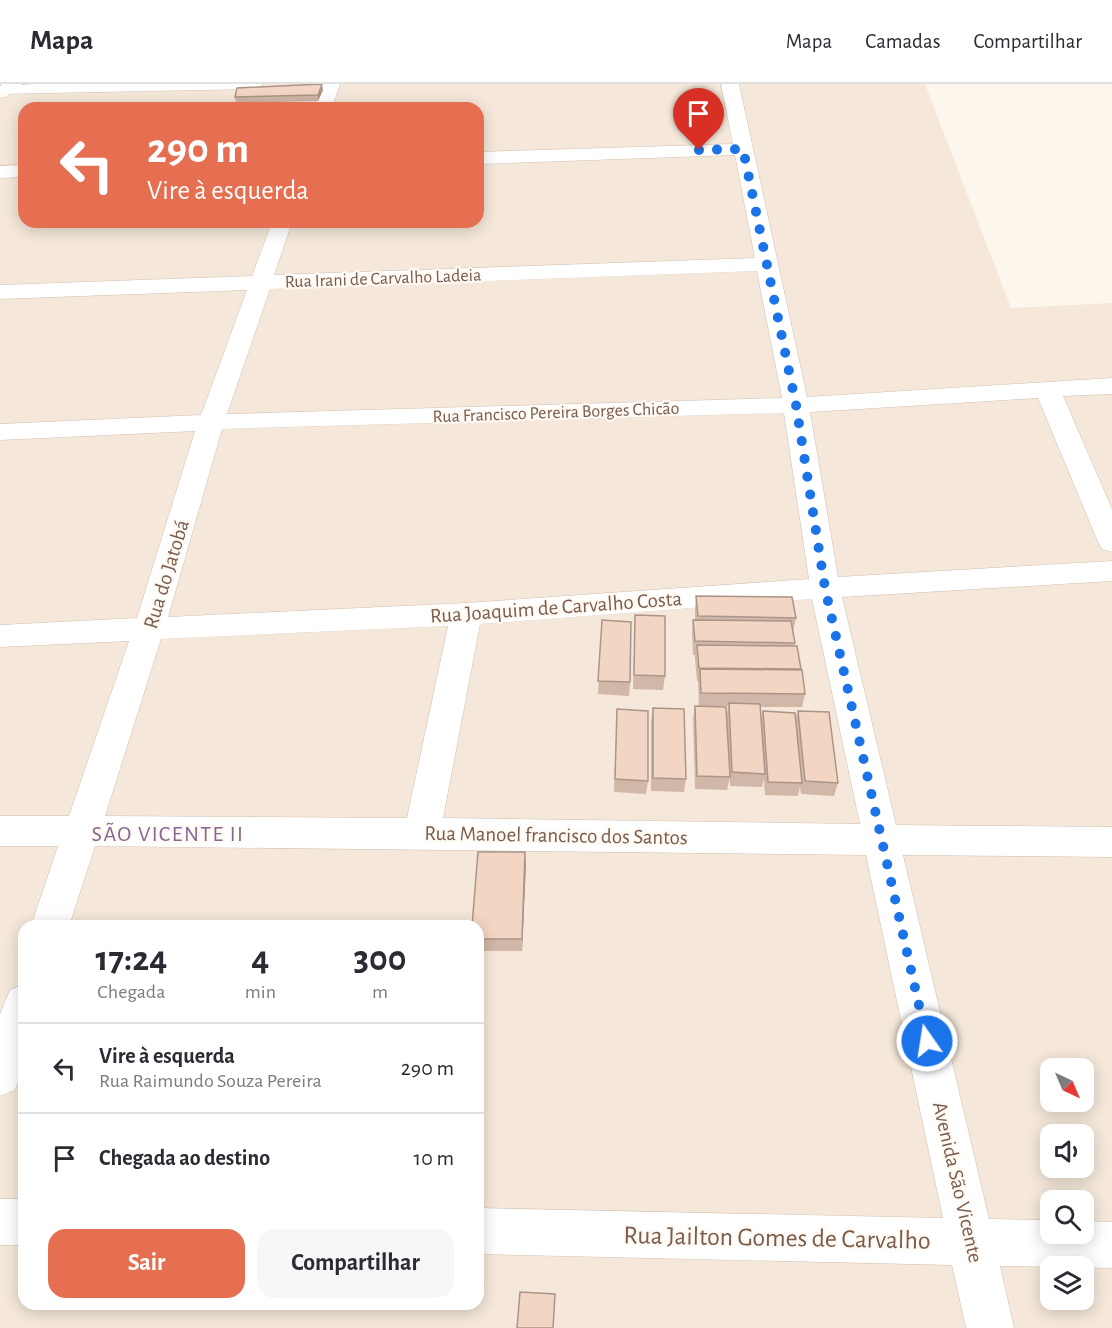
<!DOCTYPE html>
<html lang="pt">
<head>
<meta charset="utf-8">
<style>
	:root { --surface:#fff; --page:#f7f7f7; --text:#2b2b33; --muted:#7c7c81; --line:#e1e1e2; --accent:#e76f51 }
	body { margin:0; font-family:"Alegreya Sans",sans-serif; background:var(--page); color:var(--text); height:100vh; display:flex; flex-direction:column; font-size:22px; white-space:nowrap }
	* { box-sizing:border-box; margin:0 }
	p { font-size:20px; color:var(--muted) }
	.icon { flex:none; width:33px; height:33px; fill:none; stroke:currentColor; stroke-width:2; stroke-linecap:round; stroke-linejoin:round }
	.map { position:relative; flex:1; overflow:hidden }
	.side { position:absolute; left:18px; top:836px; width:466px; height:390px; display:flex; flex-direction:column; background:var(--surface); border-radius:18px; box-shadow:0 3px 15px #0003 }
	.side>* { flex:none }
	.banner { position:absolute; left:18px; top:18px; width:466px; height:126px; border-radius:18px; box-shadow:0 3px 15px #0003; background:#e76f51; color:#fff; overflow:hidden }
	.needle { width:39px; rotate:136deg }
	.tools { position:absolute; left:1040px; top:974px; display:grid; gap:12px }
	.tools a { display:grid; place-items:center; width:54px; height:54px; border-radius:12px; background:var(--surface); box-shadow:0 3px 15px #0003; font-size:30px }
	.pin { position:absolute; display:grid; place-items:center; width:51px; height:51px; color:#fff; margin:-62px -26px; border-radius:50% 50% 50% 0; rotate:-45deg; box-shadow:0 0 6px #0007 }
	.pin .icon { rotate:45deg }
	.me { position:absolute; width:66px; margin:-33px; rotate:347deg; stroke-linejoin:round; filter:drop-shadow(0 0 4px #0008) }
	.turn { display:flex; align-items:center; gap:21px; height:126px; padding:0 30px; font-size:27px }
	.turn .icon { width:78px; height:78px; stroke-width:2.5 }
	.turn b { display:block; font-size:42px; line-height:51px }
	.eta { display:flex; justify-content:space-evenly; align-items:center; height:102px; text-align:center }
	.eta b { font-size:36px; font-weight:700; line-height:42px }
	.button { display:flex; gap:12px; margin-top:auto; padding:12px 30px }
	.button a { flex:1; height:69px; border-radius:18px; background:var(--accent); color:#fff; font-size:24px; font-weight:700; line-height:69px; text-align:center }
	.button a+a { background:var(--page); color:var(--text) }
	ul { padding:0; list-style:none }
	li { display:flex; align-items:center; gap:18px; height:90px; padding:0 30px; border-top:2px solid var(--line) }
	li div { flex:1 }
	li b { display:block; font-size:22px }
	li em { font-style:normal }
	header { display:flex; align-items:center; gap:36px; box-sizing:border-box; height:84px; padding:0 30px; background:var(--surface); border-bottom:2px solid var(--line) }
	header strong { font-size:28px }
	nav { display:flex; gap:33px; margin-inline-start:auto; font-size:21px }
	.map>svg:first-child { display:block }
	.residential { fill:#f5e8da; fill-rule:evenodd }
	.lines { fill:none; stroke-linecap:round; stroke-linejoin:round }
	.street-casing { stroke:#d1beb0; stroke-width:1 }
	.secondary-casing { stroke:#d6c0b0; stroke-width:1 }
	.street { fill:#fff; fill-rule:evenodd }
	.secondary { fill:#fff; fill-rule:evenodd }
	.wall { fill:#d1b7a8 }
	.shaded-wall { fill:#aa9588 }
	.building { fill:#f3d5c3; stroke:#aa9588; stroke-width:1.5 }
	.route { stroke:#1a73e8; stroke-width:10; stroke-dasharray:0 18 }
	.labels { text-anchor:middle; stroke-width:4.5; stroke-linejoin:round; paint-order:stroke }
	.far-street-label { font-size:18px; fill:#7a5c4d; stroke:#fffaf3 }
	.street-label { font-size:21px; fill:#7a5c4d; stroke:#fffaf3 }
	.neighbourhood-label { font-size:22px; letter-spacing:1.5px; fill:#846695; stroke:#fffaf3 }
	.near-street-label { font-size:26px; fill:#7a5c4d; stroke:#fffaf3 }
</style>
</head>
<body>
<header>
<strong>Mapa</strong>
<nav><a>Mapa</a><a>Camadas</a><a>Compartilhar</a></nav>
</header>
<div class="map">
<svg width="1112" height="1244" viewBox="0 0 1112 1244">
	<rect width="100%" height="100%" fill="#fdf6ec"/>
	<!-- residential -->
	<path class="residential" d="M 0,0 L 925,0 L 1011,224 L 1112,219 L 1112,1244 L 0,1244 ZM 24,24 L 478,24 L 478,138 L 24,138 ZM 24,842 L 478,842 L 478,1220 L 24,1220 ZM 1050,984 L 1083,984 L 1083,1017 L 1050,1017 ZM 1050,1050 L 1083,1050 L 1083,1083 L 1050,1083 ZM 1050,1116 L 1083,1116 L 1083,1149 L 1050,1149 ZM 1050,1182 L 1083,1182 L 1083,1215 L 1050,1215 Z"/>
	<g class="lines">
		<defs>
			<path id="street" d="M 35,0 L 264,0 L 255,5 L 0,10 L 0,2 Z
				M 322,0 L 340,0 L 332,24 L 314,24 Z
				M 721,0 L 739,0 L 807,313 L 1112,294 L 1112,310 L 1063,312 L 1112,425 L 1112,468 L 1102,465 L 1098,458 L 1038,314 L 810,328 L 838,493 L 1112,477 L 1112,497 L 842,513 L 896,741 L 1112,743 L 1112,773 L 903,771 L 989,1135 L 1050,1136 L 1050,1149 L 1083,1149 L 1083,1137 L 1112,1138 L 1112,1184 L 1000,1182 L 1014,1244 L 966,1244 L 952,1181 L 478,1170 L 478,1124 L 943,1134 L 866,771 L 95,762 L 69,842 L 31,842 L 58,762 L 0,762 L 0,732 L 69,732 L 129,557 L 0,563 L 0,541 L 137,534 L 195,347 L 0,356 L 0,340 L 201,331 L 247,206 L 0,215 L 0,201 L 252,192 L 272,138 L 292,138 L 274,191 L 755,174 L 735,71 L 478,80 L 478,68 L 733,60 ZM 757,187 L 782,314 L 227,330 L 270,205 ZM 784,329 L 809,495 L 466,519 L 168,533 L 222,345 ZM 812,515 L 860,740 L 443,734 L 480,540 ZM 448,542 L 407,734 L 105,732 L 161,555 Z
				M 24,81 L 24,93 L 0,94 L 0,82 Z
				M 24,900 L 24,983 L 15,1006 L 0,1012 L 0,930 L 10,906 Z
				M 0,1115 L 24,1115 L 24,1161 L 0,1161 Z"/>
			<path id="secondary" d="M 22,0 L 6,13 L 0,14 L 1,0 Z"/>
		</defs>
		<!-- street casing -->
		<use href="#street" class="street-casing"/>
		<!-- secondary casing -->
		<use href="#secondary" class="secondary-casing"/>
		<!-- street -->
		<use href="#street" class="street"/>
		<!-- secondary -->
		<use href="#secondary" class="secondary"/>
	</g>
	<!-- wall -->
	<path class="wall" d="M 323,6 L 318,17 L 236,19 L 235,13 Z
		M 696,512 L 796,534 L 793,548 L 795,559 L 794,562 L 801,585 L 805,610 L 802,623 L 761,623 L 761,635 L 763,627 L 795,636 L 798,627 L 838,699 L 834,712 L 801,710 L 800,703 L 798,712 L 765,711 L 764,695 L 762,703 L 730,702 L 730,694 L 727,706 L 695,705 L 693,635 L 695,622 L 727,632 L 728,622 L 699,622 L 698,597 L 697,597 L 695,575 L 695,571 L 693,571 L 692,549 L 693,536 L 695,536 L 695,525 Z
		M 635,531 L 665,592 L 663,606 L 633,605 Z
		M 602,536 L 630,598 L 629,612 L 598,610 Z
		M 653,624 L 686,695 L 684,708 L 651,707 L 651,637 Z
		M 617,625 L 648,697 L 646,710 L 614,708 Z
		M 526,781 L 522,867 L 478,867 L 478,842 Z"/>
	<!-- shaded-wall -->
	<path class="shaded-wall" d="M 322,0 L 323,6 L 318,17 L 318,11 Z
		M 525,768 L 526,781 L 522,867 L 522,855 Z"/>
	<!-- building -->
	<path class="building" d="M 322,0 L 318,11 L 235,13 L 237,4 Z
		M 696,512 L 792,513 L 796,534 L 698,532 Z
		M 635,531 L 665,532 L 665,592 L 634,591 Z
		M 602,536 L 631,538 L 630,598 L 598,597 Z
		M 693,536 L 791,537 L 795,559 L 695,557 Z
		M 697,561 L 797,562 L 801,585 L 699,584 Z
		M 700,585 L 802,586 L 805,610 L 701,609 Z
		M 729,619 L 760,620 L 765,690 L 732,688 Z
		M 695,622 L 726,623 L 730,693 L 697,692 Z
		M 653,624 L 684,625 L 686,695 L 653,694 Z
		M 617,625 L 648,627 L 648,697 L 615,695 Z
		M 763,627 L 795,629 L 802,699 L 768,698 Z
		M 798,627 L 829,628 L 838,699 L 805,697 Z
		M 478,768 L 525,768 L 522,855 L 478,855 L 478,842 L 472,842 Z
		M 520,1208 L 555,1210 L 553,1244 L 517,1244 Z"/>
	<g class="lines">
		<!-- route -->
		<path class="route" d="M 699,66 L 743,65 L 796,321 L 825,504 L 927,957"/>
	</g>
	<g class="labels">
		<!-- far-street labels -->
		<g class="far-street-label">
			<text transform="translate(383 194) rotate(-2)" y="6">Rua Irani de Carvalho Ladeia</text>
			<text transform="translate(556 328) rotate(-2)" y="6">Rua Francisco Pereira Borges Chicão</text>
		</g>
		<!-- street labels -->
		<g class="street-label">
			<text transform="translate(166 490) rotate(-73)" y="7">Rua do Jatobá</text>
			<text transform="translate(556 523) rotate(-4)" y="7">Rua Joaquim de Carvalho Costa</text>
			<text transform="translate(556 751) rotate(1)" y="7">Rua Manoel francisco dos Santos</text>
			<text transform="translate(958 1098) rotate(77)" y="7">Avenida São Vicente</text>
		</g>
		<!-- neighbourhood labels -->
		<g class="neighbourhood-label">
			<text x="168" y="757">SÃO VICENTE II</text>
		</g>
		<!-- near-street labels -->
		<g class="near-street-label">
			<text transform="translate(777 1153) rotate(1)" y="9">Rua Jailton Gomes de Carvalho</text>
		</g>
	</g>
</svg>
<div class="tools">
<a><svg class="needle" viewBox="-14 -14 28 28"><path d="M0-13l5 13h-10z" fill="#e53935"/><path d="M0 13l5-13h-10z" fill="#7c7c81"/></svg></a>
<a><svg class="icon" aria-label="sound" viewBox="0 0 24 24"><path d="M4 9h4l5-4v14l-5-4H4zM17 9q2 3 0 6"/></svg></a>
<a><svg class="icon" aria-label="search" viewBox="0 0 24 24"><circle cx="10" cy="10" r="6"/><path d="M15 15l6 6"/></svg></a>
<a><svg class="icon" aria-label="layers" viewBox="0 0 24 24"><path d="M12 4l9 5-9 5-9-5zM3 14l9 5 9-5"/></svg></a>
</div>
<div class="pin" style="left:699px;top:66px;background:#d93025"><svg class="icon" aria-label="arrive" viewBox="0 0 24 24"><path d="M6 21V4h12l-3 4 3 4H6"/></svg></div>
<svg class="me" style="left:927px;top:957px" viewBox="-20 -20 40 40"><circle r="17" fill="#1a73e8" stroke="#fff" stroke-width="3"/><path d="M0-11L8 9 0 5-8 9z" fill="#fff"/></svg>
<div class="banner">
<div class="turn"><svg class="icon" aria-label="left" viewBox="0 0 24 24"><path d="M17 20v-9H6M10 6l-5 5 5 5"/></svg><div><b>290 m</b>Vire à esquerda</div></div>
</div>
<section class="side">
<div class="eta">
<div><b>17:24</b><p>Chegada</p></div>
<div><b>4</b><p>min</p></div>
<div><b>300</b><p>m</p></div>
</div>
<ul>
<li><svg class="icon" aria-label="left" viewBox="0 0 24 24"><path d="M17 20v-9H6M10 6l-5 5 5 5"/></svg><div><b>Vire à esquerda</b><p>Rua Raimundo Souza Pereira</p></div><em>290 m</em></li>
<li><svg class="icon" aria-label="arrive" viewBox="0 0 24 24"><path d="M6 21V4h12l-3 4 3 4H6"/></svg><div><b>Chegada ao destino</b></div><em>10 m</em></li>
</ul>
<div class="button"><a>Sair</a><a>Compartilhar</a></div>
</section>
</div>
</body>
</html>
